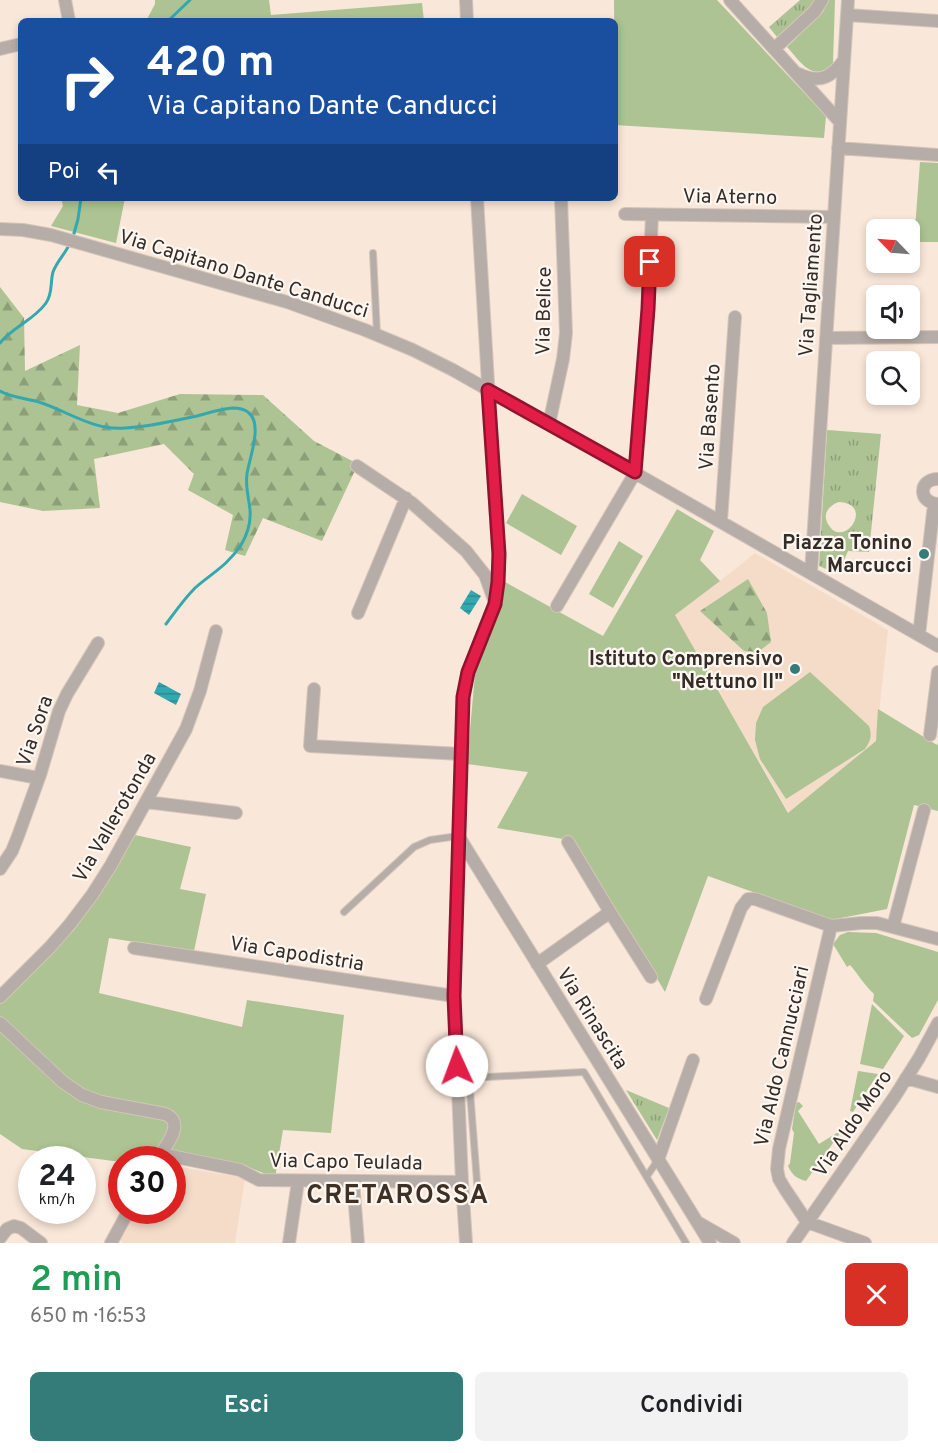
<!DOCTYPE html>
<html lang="it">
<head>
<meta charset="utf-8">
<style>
	:root { --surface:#fff; --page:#f2f2f2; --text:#202124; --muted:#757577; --accent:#337c79 }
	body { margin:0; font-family:Overpass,sans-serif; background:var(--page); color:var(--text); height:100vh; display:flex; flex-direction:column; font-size:22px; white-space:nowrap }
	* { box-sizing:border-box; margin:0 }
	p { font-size:20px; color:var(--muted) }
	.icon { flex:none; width:33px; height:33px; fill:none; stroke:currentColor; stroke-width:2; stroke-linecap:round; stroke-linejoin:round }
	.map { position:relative; height:1243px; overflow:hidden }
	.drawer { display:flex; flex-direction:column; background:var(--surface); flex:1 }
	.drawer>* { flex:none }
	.top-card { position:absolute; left:18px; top:18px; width:600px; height:183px; border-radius:9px; box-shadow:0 3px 9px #0003; background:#1a4fa0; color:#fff; overflow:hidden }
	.needle { width:39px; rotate:295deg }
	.fabs { position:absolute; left:866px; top:219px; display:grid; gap:12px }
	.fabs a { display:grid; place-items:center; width:54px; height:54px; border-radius:9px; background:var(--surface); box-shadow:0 3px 9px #0003; font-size:30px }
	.speed { position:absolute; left:18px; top:1146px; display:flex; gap:12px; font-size:30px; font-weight:700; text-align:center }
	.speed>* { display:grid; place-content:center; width:78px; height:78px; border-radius:50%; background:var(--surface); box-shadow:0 3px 9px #0003; line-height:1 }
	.speed small { font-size:15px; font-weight:400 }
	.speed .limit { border:9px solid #d22; background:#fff; color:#111 }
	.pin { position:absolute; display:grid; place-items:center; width:51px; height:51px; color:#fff; margin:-26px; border-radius:12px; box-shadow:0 3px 9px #0006 }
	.me { position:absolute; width:66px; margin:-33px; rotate:358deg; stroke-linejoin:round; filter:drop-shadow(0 0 4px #0008) }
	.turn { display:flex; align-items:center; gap:21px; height:126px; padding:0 30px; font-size:27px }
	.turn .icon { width:78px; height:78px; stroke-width:2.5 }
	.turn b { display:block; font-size:42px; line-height:51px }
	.then { display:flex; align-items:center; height:57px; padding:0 30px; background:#0003; gap:12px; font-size:22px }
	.round { display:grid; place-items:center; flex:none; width:63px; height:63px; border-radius:9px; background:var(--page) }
	.summary { display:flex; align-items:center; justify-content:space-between; height:102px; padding:0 30px }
	h1 { font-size:36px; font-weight:600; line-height:45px; color:#1e9e55 }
	.primary-button { display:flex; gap:12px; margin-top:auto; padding:12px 30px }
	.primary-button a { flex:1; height:69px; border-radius:9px; background:var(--accent); color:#fff; font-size:24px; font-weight:600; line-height:69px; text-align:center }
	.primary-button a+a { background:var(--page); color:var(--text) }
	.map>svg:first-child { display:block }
	.built { fill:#f4dcc9 }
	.green { fill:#adc393 }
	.forest { fill:url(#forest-firs) }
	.park { fill:url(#park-tufts); fill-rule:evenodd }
	.water { fill:url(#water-rules) }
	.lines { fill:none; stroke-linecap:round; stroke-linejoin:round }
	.stream { stroke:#33a8af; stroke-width:3 }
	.lane-casing { stroke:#d5c5b9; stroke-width:8 }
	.street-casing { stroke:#d5c5b9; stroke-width:14 }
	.lane { stroke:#b6ada8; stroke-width:6 }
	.street { stroke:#b6ada8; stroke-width:12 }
	.route-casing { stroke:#92132f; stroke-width:15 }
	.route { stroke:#e11d48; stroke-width:10 }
	.poi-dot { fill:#337c79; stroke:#fef6f1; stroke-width:2 }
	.labels { text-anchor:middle; stroke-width:4.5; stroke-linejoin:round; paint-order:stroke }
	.street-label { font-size:20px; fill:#332c27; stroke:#fef6f1 }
	.poi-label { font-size:20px; font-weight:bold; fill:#332c27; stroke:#fef6f1; text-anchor:end }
	.district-label { font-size:26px; font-weight:bold; letter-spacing:1.5px; fill:#3e3025; stroke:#fef6f1 }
</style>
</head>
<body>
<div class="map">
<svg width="938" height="1243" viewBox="0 0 938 1243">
	<defs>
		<pattern id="forest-firs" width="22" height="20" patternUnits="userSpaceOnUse" patternTransform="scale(1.5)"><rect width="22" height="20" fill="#adc393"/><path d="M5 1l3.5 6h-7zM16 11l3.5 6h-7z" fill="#8d9f78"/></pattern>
		<pattern id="park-tufts" width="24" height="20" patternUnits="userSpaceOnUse" patternTransform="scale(1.5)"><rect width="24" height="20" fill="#adc393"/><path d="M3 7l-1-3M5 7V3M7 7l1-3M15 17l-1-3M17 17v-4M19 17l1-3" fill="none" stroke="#8d9f78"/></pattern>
		<pattern id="water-rules" width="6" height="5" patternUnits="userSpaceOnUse" patternTransform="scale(1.5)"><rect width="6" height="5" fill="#33a8af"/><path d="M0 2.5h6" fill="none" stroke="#2c898e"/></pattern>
	</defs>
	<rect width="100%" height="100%" fill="#f9e7d9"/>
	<!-- built -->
	<path class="built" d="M 755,553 L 888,630 L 876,741 L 789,813 L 675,615 L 720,581 Z
		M 173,1166 L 245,1178 L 235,1243 L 122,1243 L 120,1238 L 132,1211 L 172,1210 Z"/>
	<!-- green -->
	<path class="green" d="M 155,0 L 269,0 L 271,15 L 422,3 L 424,21 L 146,21 L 155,4 Z
		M 614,0 L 717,0 L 826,116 L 824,138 L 615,125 Z
		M 827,0 L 835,0 L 833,63 C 813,84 801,62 787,47 L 823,12 Z
		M 920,162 L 938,163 L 938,242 L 914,242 Z
		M 61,198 L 125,198 L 116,243 L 51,226 L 63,206 Z
		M 522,494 L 577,526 L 561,555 L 506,523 Z
		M 677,509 L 714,531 L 700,560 L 720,581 L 675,615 L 788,813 L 876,741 L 878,709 L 937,745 L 938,743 L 938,811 L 914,805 L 887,909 L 831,920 L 708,876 L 665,992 L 575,841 L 497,828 L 528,772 L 467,764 L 475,674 L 502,605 L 505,582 L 603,636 Z
		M 619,541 L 643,556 L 613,608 L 589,594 Z
		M 810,672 L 869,726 C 872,736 871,740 865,749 L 786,799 L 760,759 L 755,740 L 756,723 L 763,707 Z
		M 135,835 L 191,847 L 180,889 L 206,894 L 194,951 L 109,938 L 99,993 L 242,1027 L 247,1000 L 344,1015 L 331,1133 L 283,1130 L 275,1178 L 241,1164 L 171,1150 L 135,1159 L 122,1160 L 121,1162 L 22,1149 L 0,1134 L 0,1004 L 74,930 L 108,882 Z
		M 848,932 L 876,933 L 938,952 L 938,1000 L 919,1035 L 912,1038 L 873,1001 L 874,994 C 864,985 859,975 850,965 L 847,967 L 833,944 L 840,935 Z
		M 872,1004 L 904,1036 L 883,1069 L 860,1064 Z
		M 858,1071 L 878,1074 L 853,1112 L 850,1111 Z
		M 799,1102 L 803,1106 L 798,1111 L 819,1144 L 843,1129 L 806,1181 C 796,1178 793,1176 788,1166 L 790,1163 L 794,1133 L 792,1129 L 796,1103 Z"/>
	<!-- forest -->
	<path class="forest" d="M 0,287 L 24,318 L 25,371 L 80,345 L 77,405 L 118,413 L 180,394 L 263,395 L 314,441 L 358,464 L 322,541 L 263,518 L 245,556 L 225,550 L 233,515 L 188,490 L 194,474 L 164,444 L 94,459 L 100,508 L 43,511 L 0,502 Z
		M 748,579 L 767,613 L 771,642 L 758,652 L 744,651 L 700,611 Z"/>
	<!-- park -->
	<path class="park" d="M 800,0 L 815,0 L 811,6 L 777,37 L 769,27 Z
		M 827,430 L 881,434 L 869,552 L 848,551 L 838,574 L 819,566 ZM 839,502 C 876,504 843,551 828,524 C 822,514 829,505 839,502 Z
		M 626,1090 L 669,1108 L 657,1140 Z"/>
	<!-- water -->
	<path class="water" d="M 471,590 L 481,596 L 469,615 L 460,608 Z
		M 159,682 L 181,694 L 176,705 L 154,693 Z"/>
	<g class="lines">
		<!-- stream -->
		<path class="stream" d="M 168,21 L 190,0
			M 73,237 L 78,219 L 81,198
			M 0,343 C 13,327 34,320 46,303 C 53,293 50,283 53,272 C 57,261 66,253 70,243
			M 0,391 C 12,398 26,398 39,402 C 67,411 94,431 125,428 C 149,427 173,421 197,416 C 208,413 220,409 232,408 C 238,408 245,409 249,413 C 263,425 249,459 247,474 C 245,487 249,498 250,510 C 251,522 247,535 241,545 C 227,566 212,573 195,588 C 184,599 175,612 166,624"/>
		<defs>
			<path id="lane" d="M 373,253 L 377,334
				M 344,912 L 414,847 L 430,840 L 458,836
				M 647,1176 L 658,1160
				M 478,1195 L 469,1078 L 584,1072 L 686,1243"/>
			<path id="street" d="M 65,0 L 69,21
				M 466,0 L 467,21
				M 730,0 L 840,122
				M 847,15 L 938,21
				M 0,49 L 21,44
				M 774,49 L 815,11 L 822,0
				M 799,74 C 820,84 832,77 844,60
				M 838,148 L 938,155
				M 625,214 L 834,217
				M 0,229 L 23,230 L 51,235 L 287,302 L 365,330 L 413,350 L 453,370 L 635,473 L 938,646
				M 826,338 L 938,337
				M 549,424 L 563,359 L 566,333 L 561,198
				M 357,466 L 412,503 L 466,551 L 485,575 L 494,600
				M 938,479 C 918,479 918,503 938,504
				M 721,521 L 735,317
				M 811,573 L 848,0
				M 557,606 L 635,473 L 648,309 L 652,215
				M 358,613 L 406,498
				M 919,635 L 934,504
				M 314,689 L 310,746 L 461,754
				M 930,735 L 938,672
				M 0,771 L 33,777
				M 146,802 L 236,813
				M 459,837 L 710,1243
				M 568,842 L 610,912 L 651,977
				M 0,869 L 12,851 L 18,836 L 40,775 L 59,711 L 67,694 L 98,643
				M 831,926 L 779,1149 L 777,1169 L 779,1179 L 785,1189 L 807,1222 L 865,1243
				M 893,927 L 924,810
				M 134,948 L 454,996
				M 537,964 L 610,912
				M 0,997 L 50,947 L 70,924 L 92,895 L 111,865 L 186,729 L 200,691 L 216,631
				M 706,999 L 741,908 L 748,899 L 755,899 L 831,926 L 861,923 L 877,923 L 938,939
				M 0,1023 L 63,1082 L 82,1095 L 101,1102 L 165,1114 C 186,1122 166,1146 158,1158
				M 906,1078 L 938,1087
				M 161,1154 L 240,1170 L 259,1180 L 462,1182
				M 658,1160 L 693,1060
				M 353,1181 L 358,1243
				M 699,1223 L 734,1243
				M 0,1238 L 7,1229 L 14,1226 L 21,1228 L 41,1243
				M 111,1243 L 129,1210
				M 289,1243 L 298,1181
				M 466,1243 L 462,1182 L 454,996 L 463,697 L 468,672 L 495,604 L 499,568 L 477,198
				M 793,1243 L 895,1096 L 919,1058 L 938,1023"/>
		</defs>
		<!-- lane casing -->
		<use href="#lane" class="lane-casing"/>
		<!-- street casing -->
		<use href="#street" class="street-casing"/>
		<!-- lane -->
		<use href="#lane" class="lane"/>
		<!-- street -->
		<use href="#street" class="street"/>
	</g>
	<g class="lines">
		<defs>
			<path id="route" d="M 457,1066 L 454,996 L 463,697 L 468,672 L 495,604 L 498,582 L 499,554 L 488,390 L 635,472 L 648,309 L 650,262"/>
		</defs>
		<!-- route casing -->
		<use href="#route" class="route-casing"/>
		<!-- route -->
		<use href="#route" class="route"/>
	</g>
	<!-- markers -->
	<g class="poi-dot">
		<circle cx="924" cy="554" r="6"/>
		<circle cx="795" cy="669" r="6"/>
	</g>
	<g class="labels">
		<!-- street labels -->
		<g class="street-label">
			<text transform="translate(730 196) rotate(1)" y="7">Via Aterno</text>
			<text transform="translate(244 273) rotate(17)" y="7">Via Capitano Dante Canducci</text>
			<text transform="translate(810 285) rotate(-86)" y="7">Via Tagliamento</text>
			<text transform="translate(543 311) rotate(-89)" y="7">Via Belice</text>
			<text transform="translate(709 417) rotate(-86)" y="7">Via Basento</text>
			<text transform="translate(34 731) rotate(-71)" y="7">Via Sora</text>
			<text transform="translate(114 817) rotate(-60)" y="7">Via Vallerotonda</text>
			<text transform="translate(297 953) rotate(9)" y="7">Via Capodistria</text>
			<text transform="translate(593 1018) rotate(58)" y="7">Via Rinascita</text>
			<text transform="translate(781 1056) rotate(-77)" y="7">Via Aldo Cannucciari</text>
			<text transform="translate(852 1123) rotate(-56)" y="7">Via Aldo Moro</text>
			<text transform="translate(346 1161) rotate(1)" y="7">Via Capo Teulada</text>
		</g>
		<!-- poi labels -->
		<g class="poi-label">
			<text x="912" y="549">Piazza Tonino<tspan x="912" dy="23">Marcucci</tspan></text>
			<text x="783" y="665">Istituto Comprensivo<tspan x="783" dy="23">"Nettuno II"</tspan></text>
		</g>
		<!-- district labels -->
		<g class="district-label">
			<text x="398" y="1203">CRETAROSSA</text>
		</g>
	</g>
</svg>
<div class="fabs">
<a><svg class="needle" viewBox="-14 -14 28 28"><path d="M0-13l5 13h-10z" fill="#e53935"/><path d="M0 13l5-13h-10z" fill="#757577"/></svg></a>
<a><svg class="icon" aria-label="sound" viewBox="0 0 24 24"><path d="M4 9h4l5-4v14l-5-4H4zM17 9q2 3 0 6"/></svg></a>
<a><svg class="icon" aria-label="search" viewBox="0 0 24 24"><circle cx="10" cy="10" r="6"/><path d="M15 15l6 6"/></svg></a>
</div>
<div class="speed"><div>24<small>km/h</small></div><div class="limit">30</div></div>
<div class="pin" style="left:650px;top:262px;background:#d93025"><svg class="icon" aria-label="arrive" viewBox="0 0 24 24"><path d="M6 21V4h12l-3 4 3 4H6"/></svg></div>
<svg class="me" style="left:457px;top:1066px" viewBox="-20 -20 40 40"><circle r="19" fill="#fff"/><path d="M0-13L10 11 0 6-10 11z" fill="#e11d48"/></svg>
<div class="top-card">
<div class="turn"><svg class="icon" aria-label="right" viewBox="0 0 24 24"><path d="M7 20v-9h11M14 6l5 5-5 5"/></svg><div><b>420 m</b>Via Capitano Dante Canducci</div></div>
<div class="then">Poi<svg class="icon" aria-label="left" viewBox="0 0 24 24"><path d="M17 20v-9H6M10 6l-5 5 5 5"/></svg></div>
</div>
</div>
<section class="drawer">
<div class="summary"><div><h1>2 min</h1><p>650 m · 16:53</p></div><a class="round" style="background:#d93025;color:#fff"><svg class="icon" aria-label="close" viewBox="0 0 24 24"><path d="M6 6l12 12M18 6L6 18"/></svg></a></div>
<div class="primary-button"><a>Esci</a><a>Condividi</a></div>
</section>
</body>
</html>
